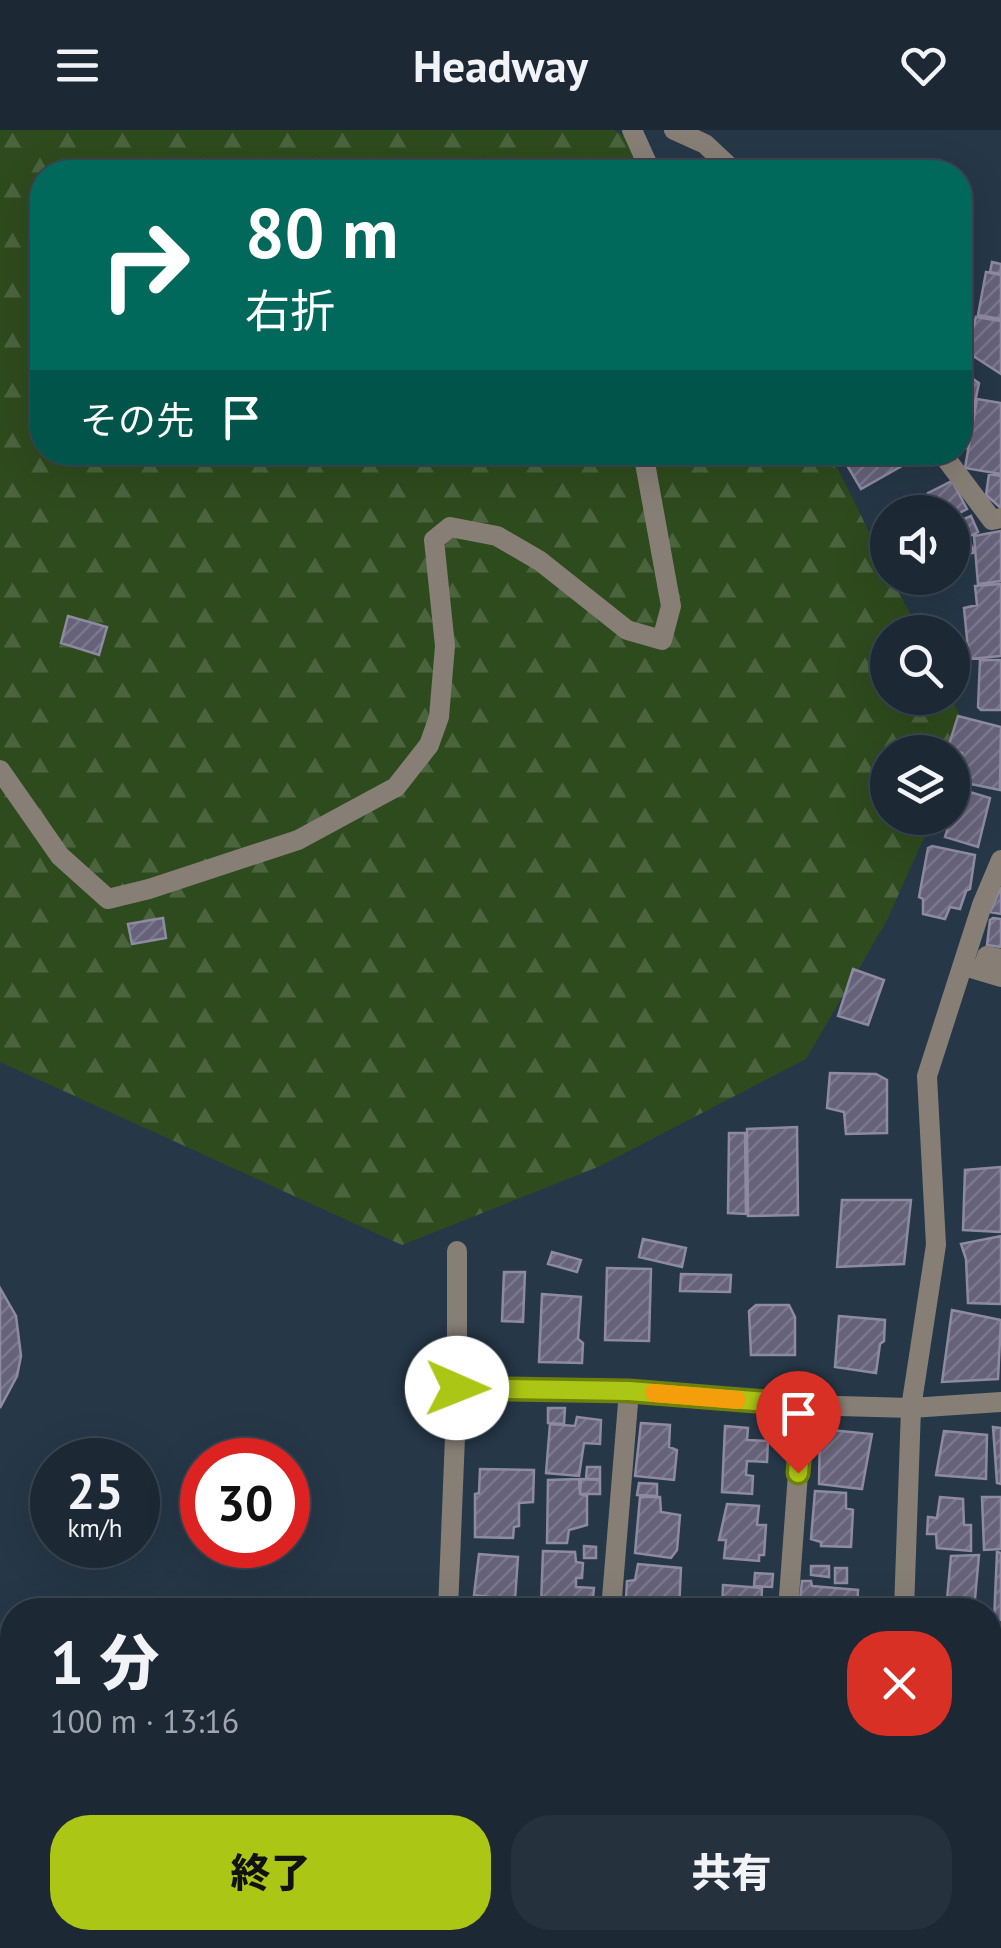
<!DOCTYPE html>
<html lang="ja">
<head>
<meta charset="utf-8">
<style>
	:root { --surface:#1c2935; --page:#25313d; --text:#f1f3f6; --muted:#a0a6ad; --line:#3a4550; --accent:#abc614 }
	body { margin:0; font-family:"PT Sans","Noto Sans JP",sans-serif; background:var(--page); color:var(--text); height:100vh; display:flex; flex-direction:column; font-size:38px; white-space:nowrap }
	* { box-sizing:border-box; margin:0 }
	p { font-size:32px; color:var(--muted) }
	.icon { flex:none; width:55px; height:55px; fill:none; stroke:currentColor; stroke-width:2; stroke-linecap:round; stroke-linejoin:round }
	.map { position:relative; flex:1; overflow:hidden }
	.details { position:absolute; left:0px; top:1468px; width:1002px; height:352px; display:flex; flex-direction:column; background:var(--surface); border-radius:40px 40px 0 0; box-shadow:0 10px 40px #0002,0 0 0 2px var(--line) }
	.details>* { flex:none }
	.hud { position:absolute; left:30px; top:30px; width:942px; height:305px; border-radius:40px; box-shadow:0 10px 40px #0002,0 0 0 2px var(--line); background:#00695c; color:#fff; overflow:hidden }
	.buttons { position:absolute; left:870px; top:365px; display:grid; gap:20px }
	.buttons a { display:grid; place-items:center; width:100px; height:100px; border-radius:50%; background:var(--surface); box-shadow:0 10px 40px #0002,0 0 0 2px var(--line); font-size:50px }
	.speed { position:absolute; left:30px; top:1308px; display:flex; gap:20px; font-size:50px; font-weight:700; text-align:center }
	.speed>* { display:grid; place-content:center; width:130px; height:130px; border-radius:50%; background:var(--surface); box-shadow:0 10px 40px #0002,0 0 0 2px var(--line); line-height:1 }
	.speed small { font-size:25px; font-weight:400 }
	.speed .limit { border:15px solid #d22; background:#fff; color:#111 }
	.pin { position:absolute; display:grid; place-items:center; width:85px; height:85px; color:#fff; margin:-102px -42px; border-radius:50% 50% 50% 0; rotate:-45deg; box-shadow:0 0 10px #0007 }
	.pin .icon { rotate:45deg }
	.me { position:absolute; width:110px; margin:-55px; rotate:91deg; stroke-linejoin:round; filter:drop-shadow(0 0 8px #0008) }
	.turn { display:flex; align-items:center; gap:35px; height:210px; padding:0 50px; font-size:45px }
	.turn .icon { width:130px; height:130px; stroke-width:2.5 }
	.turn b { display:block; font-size:70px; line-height:85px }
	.then { display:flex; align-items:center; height:95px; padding:0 50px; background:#0003; gap:20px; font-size:38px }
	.round { display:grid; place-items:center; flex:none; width:105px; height:105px; border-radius:40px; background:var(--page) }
	.overview { display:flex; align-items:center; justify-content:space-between; height:170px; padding:0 50px }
	h1 { font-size:60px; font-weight:800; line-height:75px }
	.button { display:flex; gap:20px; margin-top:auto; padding:20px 50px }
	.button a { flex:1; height:115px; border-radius:40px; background:var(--accent); color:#111; font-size:40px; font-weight:800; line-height:115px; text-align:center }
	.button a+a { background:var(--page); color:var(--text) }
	header { display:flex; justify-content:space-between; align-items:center; height:130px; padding:0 50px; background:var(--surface); font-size:45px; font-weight:800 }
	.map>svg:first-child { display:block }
	.forest { fill:url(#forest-firs) }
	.building { fill:url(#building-hatch); stroke:#8e8aa2; stroke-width:2.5 }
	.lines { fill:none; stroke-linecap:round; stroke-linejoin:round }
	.service { stroke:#877f76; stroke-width:12 }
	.minor { stroke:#877f76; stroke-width:20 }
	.route-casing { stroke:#6f810d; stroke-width:25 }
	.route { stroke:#abc614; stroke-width:18 }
	.slow { stroke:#f59e0b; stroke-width:18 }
</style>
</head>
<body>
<header><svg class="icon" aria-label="menu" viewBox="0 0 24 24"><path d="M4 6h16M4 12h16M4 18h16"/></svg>Headway<svg class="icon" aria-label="heart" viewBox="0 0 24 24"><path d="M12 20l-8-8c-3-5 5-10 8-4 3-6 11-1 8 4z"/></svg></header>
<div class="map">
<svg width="1001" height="1818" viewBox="0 0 1001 1818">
	<defs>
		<pattern id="forest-firs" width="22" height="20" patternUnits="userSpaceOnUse" patternTransform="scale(2.5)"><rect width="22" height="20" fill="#2e4b1d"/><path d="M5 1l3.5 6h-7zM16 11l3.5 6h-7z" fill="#4b643e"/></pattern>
		<pattern id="building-hatch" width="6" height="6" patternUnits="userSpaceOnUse" patternTransform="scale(2.5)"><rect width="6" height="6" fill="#666279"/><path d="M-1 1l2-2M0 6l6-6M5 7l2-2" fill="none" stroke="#7b788c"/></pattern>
	</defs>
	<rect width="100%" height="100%" fill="#263747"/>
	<!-- forest -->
	<path class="forest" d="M 0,0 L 614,0 L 675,42 L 42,42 L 42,322 L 830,323 L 887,438 L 888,448 L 892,448 L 919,502 L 888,502 L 888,568 L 951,568 L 972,609 L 953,648 L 952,622 L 888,622 L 888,688 L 933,688 L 887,790 L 806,929 L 600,1036 L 402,1115 L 0,932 Z
		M 0,1535 L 12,1538 L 12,1625 L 0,1626 Z"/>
	<!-- building -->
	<path class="building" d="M 992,132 L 1001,134 L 1001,144 L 990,142 Z
		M 986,142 L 1001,145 L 1001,189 L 978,185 Z
		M 976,187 L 1001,191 L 1001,244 L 967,222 Z
		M 960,240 L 979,253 L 974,277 L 960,267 Z
		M 977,269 L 1001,273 L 1001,344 L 965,338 Z
		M 960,285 L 971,286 L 966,318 L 960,316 Z
		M 825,322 L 901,322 L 907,333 L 861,359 L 844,330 L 834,336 Z
		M 989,344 L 1001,346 L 1001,378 L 986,365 Z
		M 952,351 L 967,379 L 952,387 L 952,382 L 938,382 L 928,363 Z
		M 971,386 L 978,402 L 968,407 L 974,422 L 959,429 L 952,414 L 952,394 Z
		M 1001,401 L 1001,451 L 978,454 L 974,406 Z
		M 1001,454 L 1001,526 L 969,529 L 964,478 L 977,475 L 975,456 Z
		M 68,486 L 107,497 L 99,525 L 61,513 Z
		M 980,530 L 1001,530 L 1001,580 L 981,580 L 978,577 Z
		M 958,586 L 1001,597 L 1000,660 L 956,651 L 962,623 L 948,618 Z
		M 960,659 L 990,668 L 978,717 L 945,707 Z
		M 932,716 L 975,725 L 970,759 L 966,761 L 960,779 L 950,777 L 945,789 L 923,784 L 923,769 L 919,767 L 928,718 Z
		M 1001,757 L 1001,784 L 990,782 Z
		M 163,788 L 166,808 L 132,814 L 128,794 Z
		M 993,788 L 1001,789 L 1001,817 L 987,815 L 990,790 Z
		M 853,839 L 884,850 L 868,895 L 838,886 Z
		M 830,943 L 876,944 L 887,950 L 887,1003 L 846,1004 L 844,982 L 827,978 Z
		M 797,997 L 798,1085 L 748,1086 L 747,999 Z
		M 729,1003 L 745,1003 L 746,1084 L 728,1083 Z
		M 1001,1037 L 1001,1102 L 963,1100 L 965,1040 Z
		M 842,1070 L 911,1070 L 904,1134 L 837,1137 Z
		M 1001,1106 L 1001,1174 L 968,1173 L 966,1129 L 961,1114 Z
		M 643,1109 L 686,1118 L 682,1137 L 639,1127 Z
		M 552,1122 L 581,1130 L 577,1142 L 548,1134 Z
		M 607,1138 L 651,1139 L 649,1211 L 605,1210 Z
		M 504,1142 L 525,1142 L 523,1192 L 502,1191 Z
		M 681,1144 L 731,1145 L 730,1162 L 680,1161 Z
		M 0,1158 L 16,1186 L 21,1226 L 17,1246 L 0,1278 Z
		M 542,1164 L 581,1167 L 578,1209 L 583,1213 L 582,1233 L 539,1232 Z
		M 756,1175 L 789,1175 L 795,1187 L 795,1225 L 751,1225 L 749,1181 Z
		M 952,1180 L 1001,1190 L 998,1249 L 942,1252 Z
		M 839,1186 L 885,1190 L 884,1211 L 880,1214 L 876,1243 L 835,1237 Z
		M 548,1278 L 565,1278 L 564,1294 L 548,1293 Z
		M 577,1287 L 601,1290 L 600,1314 L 584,1313 L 579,1346 L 546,1343 L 550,1294 L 575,1296 Z
		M 641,1293 L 670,1295 L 669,1317 L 677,1320 L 674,1350 L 635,1346 Z
		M 725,1296 L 748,1298 L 747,1310 L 768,1311 L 767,1332 L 747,1331 L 746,1345 L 753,1346 L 752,1364 L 722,1362 Z
		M 993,1297 L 1001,1298 L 1001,1354 L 997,1353 Z
		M 820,1299 L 872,1304 L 862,1359 L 819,1354 Z
		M 944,1301 L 987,1305 L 986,1349 L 936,1345 Z
		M 587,1337 L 600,1337 L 600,1349 L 586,1349 Z
		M 480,1339 L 534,1340 L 533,1372 L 519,1373 L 519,1396 L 514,1397 L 513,1408 L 475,1407 L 475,1364 L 479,1363 Z
		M 579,1349 L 580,1364 L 587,1366 L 587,1395 L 569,1400 L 567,1413 L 547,1413 L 548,1350 Z
		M 581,1349 L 600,1350 L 600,1364 L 580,1364 Z
		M 639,1353 L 657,1354 L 657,1366 L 637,1365 Z
		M 815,1361 L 846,1363 L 846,1378 L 853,1380 L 851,1417 L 821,1416 L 821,1412 L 811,1409 Z
		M 640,1367 L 660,1367 L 661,1382 L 680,1385 L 677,1420 L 671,1428 L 635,1423 Z
		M 940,1367 L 963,1369 L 964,1395 L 971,1395 L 971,1421 L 937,1418 L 936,1404 L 927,1404 L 928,1387 L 937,1388 Z
		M 982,1367 L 1001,1367 L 1001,1419 L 984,1420 Z
		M 727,1374 L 759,1376 L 757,1395 L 766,1395 L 764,1425 L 759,1425 L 759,1431 L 724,1428 L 726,1410 L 719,1410 Z
		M 584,1416 L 596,1417 L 596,1428 L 584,1428 Z
		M 543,1421 L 575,1422 L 576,1432 L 583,1433 L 582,1448 L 576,1448 L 576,1457 L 594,1458 L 592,1478 L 541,1475 Z
		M 997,1422 L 1001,1423 L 1001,1490 L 994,1491 Z
		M 479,1424 L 518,1427 L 515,1470 L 474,1465 Z
		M 979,1425 L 974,1480 L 946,1480 L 951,1426 Z
		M 638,1434 L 681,1438 L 679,1480 L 636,1480 L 636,1468 L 626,1468 L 627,1451 L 635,1450 Z
		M 811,1436 L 829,1436 L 829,1447 L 811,1445 Z
		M 835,1438 L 847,1438 L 847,1453 L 835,1453 Z
		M 755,1443 L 773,1444 L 772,1457 L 754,1456 Z
		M 802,1451 L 811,1451 L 812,1456 L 858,1460 L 857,1480 L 799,1480 Z
		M 723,1455 L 762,1458 L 761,1480 L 722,1480 Z
		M 467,1474 L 495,1475 L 496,1478 L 515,1480 L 467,1480 Z
		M 990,1524 L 1001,1524 L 1001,1575 L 990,1576 Z
		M 994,1592 L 1001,1593 L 1001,1649 L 990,1648 Z
		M 990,1731 L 997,1731 L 995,1756 L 990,1755 Z
		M 990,1763 L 994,1763 L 997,1780 L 1001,1780 L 1001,1818 L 986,1818 L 984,1808 L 990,1808 Z
		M 440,1808 L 498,1808 L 499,1818 L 442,1818 Z
		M 683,1808 L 715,1808 L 715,1818 L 683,1818 Z
		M 721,1808 L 755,1808 L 756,1818 L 722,1818 Z
		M 780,1808 L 811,1808 L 810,1818 L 781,1818 Z
		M 827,1808 L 893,1808 L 894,1818 L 828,1818 Z"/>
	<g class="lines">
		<!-- service -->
		<path class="service" d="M 0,1513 L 12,1517
			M 54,1818 L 65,1808"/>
		<!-- minor -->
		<path class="minor" d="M 632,0 L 651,42
			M 674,0 L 705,14 L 735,42
			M 941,322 L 992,390 L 1001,388
			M 0,640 L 60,726 L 108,769 L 149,759 L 298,710 L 396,657 L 429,615 L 439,587 L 445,516 L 434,410 L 450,397 L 497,406 L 540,431 L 627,500 L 662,510 L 671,476 L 643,322
			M 964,836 L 1001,847
			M 982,840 L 987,826 L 1001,829
			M 457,1121 L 457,1257
			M 448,1480 L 457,1257 L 629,1261 L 803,1275 L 911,1278 L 1001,1272
			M 611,1480 L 629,1261
			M 788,1480 L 803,1275
			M 904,1480 L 911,1278 L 936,1115 L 927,946 L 982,775 L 1001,730
			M 990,1506 L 1001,1505
			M 990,1678 L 1001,1678
			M 944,1808 L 947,1818
			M 271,1818 L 289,1808"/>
	</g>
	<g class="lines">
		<defs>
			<path id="route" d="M 457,1258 L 629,1261 L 804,1275 L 798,1343"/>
		</defs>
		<!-- route casing -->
		<use href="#route" class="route-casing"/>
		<!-- route -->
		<use href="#route" class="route"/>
		<!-- slow -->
		<path class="slow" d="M 654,1263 L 737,1270"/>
	</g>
</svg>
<div class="buttons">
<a><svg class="icon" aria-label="sound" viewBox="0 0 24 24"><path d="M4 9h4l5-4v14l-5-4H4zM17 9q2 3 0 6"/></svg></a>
<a><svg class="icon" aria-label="search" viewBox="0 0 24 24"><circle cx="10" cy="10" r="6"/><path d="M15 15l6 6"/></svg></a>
<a><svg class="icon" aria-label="layers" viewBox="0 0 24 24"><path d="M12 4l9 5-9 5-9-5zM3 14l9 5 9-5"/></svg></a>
</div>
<div class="speed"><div>25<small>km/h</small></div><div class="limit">30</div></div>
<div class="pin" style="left:798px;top:1343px;background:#d93025"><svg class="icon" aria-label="arrive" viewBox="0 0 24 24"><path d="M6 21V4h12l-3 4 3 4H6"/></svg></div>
<svg class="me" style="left:457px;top:1258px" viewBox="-20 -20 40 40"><circle r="19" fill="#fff"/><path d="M0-13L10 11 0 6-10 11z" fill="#abc614"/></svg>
<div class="hud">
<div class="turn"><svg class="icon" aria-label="right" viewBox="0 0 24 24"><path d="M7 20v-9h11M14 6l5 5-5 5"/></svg><div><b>80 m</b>右折</div></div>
<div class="then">その先<svg class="icon" aria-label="arrive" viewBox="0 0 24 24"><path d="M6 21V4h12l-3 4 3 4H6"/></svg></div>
</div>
<section class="details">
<div class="overview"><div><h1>1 分</h1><p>100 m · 13:16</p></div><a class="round" style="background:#d93025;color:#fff"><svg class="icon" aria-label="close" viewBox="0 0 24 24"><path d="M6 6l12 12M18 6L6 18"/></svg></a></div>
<div class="button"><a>終了</a><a>共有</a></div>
</section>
</div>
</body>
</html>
